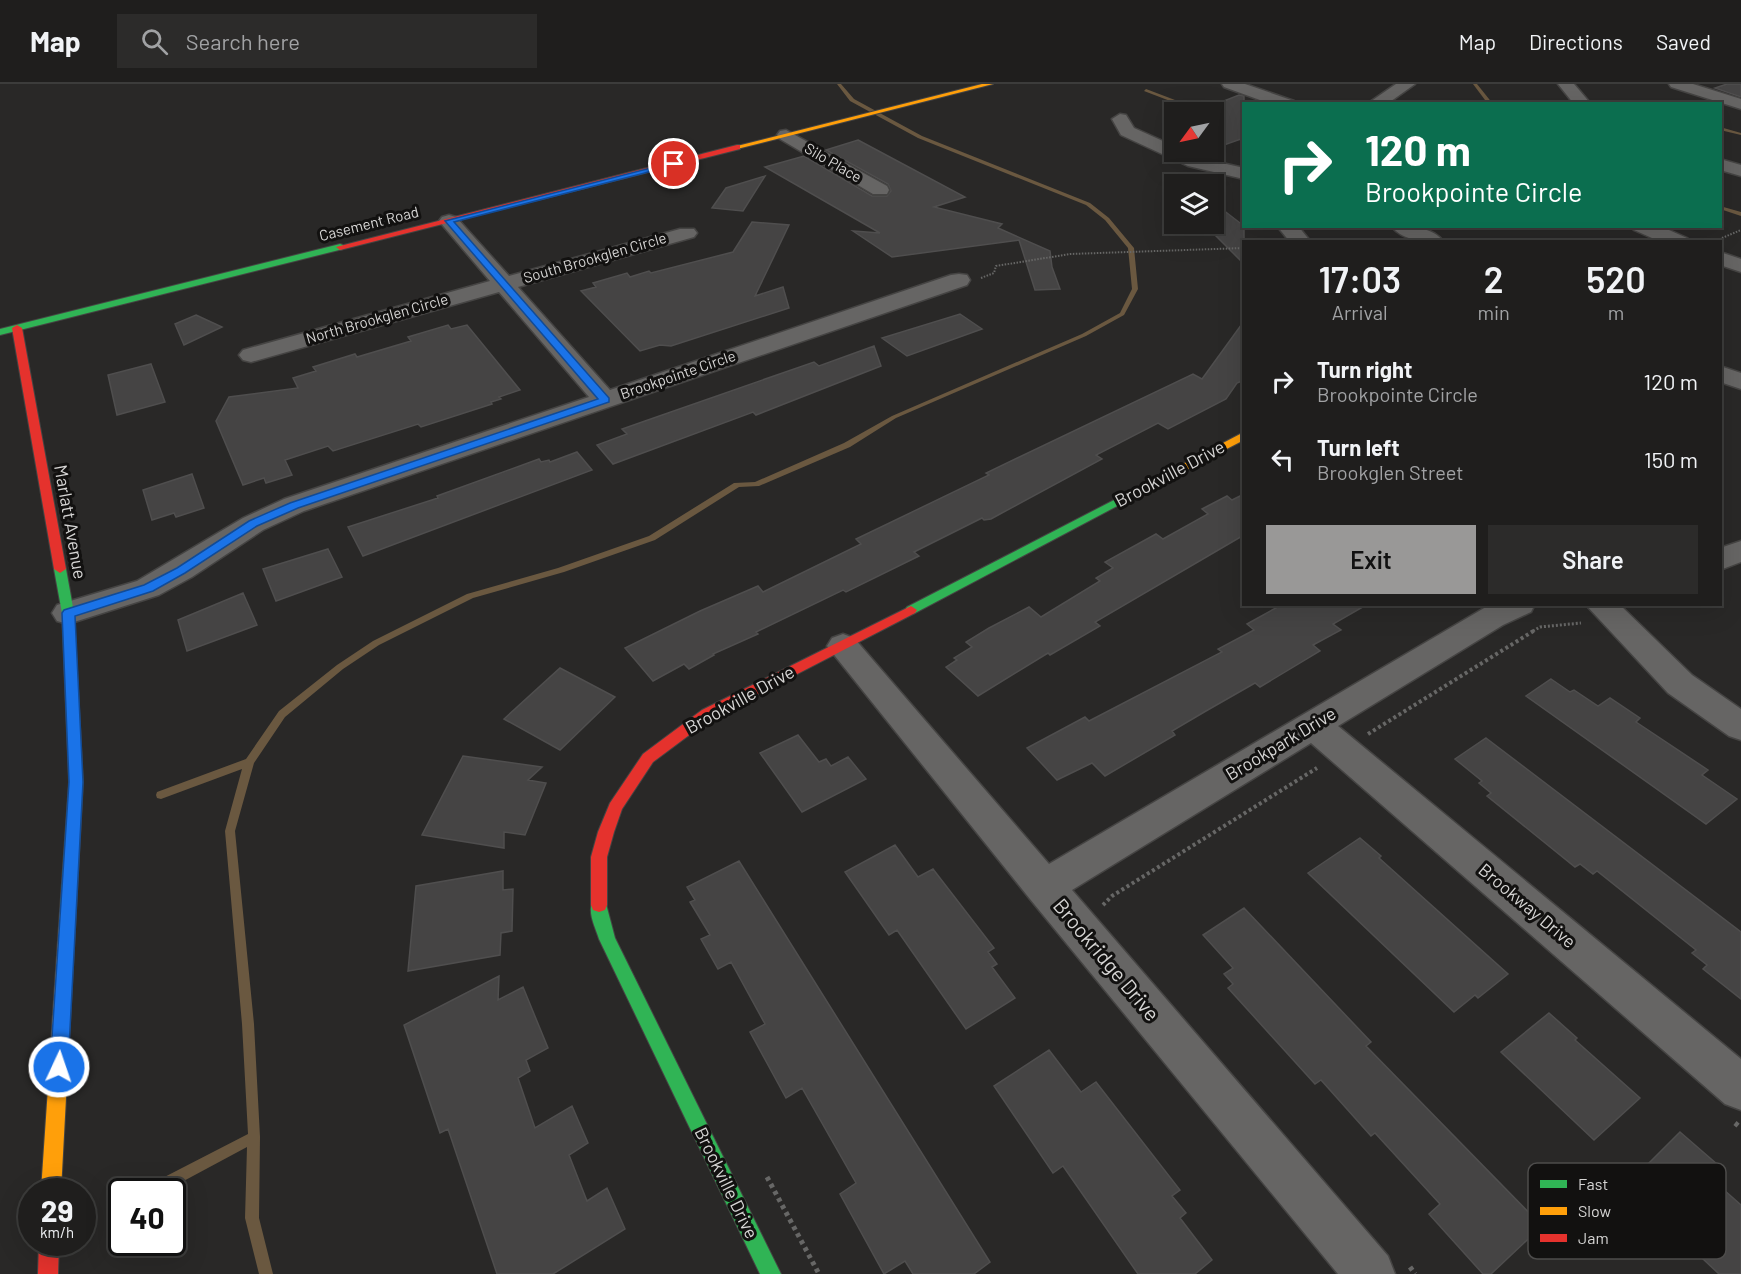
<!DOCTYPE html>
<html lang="en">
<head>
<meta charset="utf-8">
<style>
	:root { --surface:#1f1e1d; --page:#2c2b2a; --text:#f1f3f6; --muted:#a1a2a4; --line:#3c3c3b; --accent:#999897 }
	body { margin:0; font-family:Barlow,sans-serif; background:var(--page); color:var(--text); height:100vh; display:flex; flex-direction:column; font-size:22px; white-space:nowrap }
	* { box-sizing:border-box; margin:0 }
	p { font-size:20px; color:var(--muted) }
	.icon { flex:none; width:33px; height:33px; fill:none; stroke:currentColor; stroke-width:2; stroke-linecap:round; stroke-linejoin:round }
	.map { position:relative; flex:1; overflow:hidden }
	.panel { position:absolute; left:1242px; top:156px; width:480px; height:366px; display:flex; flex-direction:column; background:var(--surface); border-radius:0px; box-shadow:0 6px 24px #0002,0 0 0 2px var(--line) }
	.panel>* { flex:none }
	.guide { position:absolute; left:1242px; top:18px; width:480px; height:126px; border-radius:0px; box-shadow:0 6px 24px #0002,0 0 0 2px var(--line); background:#0b6e4f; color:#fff; overflow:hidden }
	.needle { width:39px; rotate:237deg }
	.tools { position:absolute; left:1164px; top:18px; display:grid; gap:12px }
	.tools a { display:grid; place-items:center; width:60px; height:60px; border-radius:0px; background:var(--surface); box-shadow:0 6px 24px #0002,0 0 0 2px var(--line); font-size:30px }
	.speed { position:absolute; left:18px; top:1094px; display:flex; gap:12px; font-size:30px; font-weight:700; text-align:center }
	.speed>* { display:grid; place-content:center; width:78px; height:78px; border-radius:50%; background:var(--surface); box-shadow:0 6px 24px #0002,0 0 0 2px var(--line); line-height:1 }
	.speed small { font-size:15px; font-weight:400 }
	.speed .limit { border:3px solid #111; border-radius:9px; background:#fff; color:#111 }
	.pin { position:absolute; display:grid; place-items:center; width:51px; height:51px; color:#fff; margin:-26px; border:3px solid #fff; border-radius:50%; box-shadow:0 2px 6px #0007 }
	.me { position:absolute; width:66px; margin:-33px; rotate:3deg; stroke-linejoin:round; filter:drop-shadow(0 0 4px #0008) }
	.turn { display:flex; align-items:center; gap:21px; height:126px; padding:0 24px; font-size:27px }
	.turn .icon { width:78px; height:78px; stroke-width:2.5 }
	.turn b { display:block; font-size:42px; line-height:51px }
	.eta { display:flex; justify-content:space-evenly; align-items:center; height:102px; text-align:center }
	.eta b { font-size:36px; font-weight:600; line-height:42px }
	.cta { display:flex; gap:12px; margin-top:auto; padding:12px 24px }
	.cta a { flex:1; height:69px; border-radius:0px; background:var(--accent); color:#111; font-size:24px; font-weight:600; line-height:69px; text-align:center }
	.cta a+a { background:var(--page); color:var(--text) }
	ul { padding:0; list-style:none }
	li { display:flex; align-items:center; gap:18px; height:78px; padding:0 24px }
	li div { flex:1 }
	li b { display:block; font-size:22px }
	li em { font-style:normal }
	header { display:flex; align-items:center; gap:36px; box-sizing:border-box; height:84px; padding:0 30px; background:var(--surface); border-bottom:2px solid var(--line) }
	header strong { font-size:28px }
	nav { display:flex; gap:33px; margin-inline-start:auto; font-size:21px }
	.search { width:420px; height:54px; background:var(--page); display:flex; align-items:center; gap:15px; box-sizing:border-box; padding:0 21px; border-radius:0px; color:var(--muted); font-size:22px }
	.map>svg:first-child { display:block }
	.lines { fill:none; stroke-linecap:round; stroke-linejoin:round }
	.stream { fill:#6a5840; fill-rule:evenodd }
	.building { fill:#454444; stroke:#4f4e4e; stroke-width:1.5 }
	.street-casing { stroke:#454443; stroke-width:3 }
	.fast-casing { stroke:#454443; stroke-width:2 }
	.slow-casing { stroke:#454443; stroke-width:2 }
	.jam-casing { stroke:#454443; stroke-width:2 }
	.path-far3 { stroke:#676766; stroke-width:2; stroke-dasharray:1.5 1.5; stroke-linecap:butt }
	.path-far2 { stroke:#676766; stroke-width:3; stroke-dasharray:2 2; stroke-linecap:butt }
	.path-far1 { stroke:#676766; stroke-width:4; stroke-dasharray:3 3; stroke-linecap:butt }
	.path { stroke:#676766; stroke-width:5; stroke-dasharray:4 4; stroke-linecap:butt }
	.street { fill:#666564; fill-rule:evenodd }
	.fast { fill:#30b455; fill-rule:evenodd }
	.slow { fill:#ff9f0a; fill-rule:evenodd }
	.jam { fill:#e5322d; fill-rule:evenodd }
	.route { fill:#1a73e8; stroke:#114b97; stroke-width:1.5 }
	.labels { text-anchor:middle; stroke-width:6; stroke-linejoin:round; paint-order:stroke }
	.far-street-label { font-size:15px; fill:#d6d5d4; stroke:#121110 }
	.street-label { font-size:18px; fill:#d6d5d4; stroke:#121110 }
	.near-street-label { font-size:21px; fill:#d6d5d4; stroke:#121110 }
	.key { fill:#121110; stroke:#4d4c4b; stroke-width:1.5 }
	.key-label { font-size:16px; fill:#d6d5d4 }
</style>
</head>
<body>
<header>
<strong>Map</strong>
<div class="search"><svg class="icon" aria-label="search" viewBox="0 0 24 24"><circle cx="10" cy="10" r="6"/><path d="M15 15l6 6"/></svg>Search here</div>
<nav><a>Map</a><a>Directions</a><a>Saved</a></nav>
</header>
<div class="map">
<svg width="1741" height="1190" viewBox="0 0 1741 1190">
	<rect width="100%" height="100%" fill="#292827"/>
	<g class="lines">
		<!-- stream -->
		<path class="stream" d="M 837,0 L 841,0 L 854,15 L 922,52 L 1090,119 L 1109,134 L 1134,164 L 1138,205 L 1124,231 L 1086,252 L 896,334 L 850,363 L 759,402 L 739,403 L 655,456 L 564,488 L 473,514 L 379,561 L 343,585 L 285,633 L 254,679 L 235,747 L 254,940 L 260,1053 L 259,1134 L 273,1190 L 259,1190 L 245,1134 L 247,1063 L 165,1107 L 145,1107 L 147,1102 L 248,1050 L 242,940 L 225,747 L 242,685 L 161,715 L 157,714 L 156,711 L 157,708 L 246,675 L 279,627 L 337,581 L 373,557 L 467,510 L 558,484 L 649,452 L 734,399 L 755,398 L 844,359 L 892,332 L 1082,250 L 1120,229 L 1132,205 L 1128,164 L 1105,136 L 1086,121 L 918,54 L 850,17 Z
			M 1473,0 L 1477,0 L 1493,20 L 1488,20 Z
			M 1146,5 L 1204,27 L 1204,28 L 1199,28 L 1144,7 Z
			M 1720,43 L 1741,49 L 1741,51 L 1720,46 Z
			M 1720,122 L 1741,128 L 1741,132 L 1720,125 Z"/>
	</g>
	<!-- building -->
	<path class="building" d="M 1727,0 L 1741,0 L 1741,13 L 1715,4 Z
		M 1239,11 L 1244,12 L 1244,54 L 1224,61 L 1214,57 L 1214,28 L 1196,28 Z
		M 858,56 L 965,113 L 934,123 L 1002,140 L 998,144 L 1050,167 L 1052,183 L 1060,205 L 1035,206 L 1019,156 L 892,173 L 853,147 L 880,149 L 765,83 L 804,72 L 872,112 L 887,112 L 891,107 L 888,100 L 826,66 Z
		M 765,92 L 743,127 L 712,124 L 726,104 Z
		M 1218,122 L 1244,142 L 1244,180 L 1204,140 L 1214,140 L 1214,123 Z
		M 752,138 L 789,141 L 755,212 L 783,203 L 789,224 L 671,262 L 660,261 L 640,267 L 581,207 L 596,203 L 593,199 L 627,189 L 630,193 L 649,187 L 651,189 L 733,168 Z
		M 960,230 L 982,245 L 907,272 L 882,254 Z
		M 196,231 L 222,243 L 184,261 L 175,240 Z
		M 1244,237 L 1244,296 L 1237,299 L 1226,315 L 1168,345 L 1158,339 L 1096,371 L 1102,375 L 1000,430 L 991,435 L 984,436 L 982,434 L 914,468 L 919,472 L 846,508 L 843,506 L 756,548 L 758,550 L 713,570 L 714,571 L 689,585 L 684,580 L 653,597 L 625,564 L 700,527 L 758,502 L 763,508 L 861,460 L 856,455 L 989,391 L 986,389 L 1193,290 L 1202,295 Z
		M 448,241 L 451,245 L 467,241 L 520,306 L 499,313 L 501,315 L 491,318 L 492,320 L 421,343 L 418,340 L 333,367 L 328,362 L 285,376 L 292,391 L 266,399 L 264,394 L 243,401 L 216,337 L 229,313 L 298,304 L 293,294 L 316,287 L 313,283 L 355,270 L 357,273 L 411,257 L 408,253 Z
		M 874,262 L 881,282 L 756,331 L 753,328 L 613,380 L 597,361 L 627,350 L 622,345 L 645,337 L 814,278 L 819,282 Z
		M 151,280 L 165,318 L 117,331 L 108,291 Z
		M 577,368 L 592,386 L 363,472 L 348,443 L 438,414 L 437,412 L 539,375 L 541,378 L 549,376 L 550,378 Z
		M 192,390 L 204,424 L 176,433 L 174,429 L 152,436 L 143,406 Z
		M 1244,410 L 1244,451 L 1095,538 L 1100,542 L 1050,571 L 1048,569 L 978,612 L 946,583 L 957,576 L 954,574 L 972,563 L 966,558 L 989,544 L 1029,523 L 1041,533 L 1100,497 L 1096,494 L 1113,484 L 1105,478 L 1156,450 L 1163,455 L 1208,430 L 1202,425 L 1227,412 L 1232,416 Z
		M 328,465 L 342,493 L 276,517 L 263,485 Z
		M 243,509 L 257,541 L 187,567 L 178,536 Z
		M 1283,520 L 1368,520 L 1333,540 L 1341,546 L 1313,561 L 1320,567 L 1260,603 L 1255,599 L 1206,627 L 1172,647 L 1175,651 L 1105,692 L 1092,679 L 1057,696 L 1027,664 L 1085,633 L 1089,637 L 1222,568 L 1218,565 L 1254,546 L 1247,540 Z
		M 560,584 L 615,613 L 560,666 L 504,635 Z
		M 1551,595 L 1570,608 L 1574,606 L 1598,622 L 1610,614 L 1640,634 L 1636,638 L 1708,686 L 1702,691 L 1737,715 L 1706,740 L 1526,612 Z
		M 798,651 L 819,678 L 826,675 L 831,682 L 848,673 L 866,695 L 802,728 L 760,669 Z
		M 1486,654 L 1741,848 L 1741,915 L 1703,885 L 1707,881 L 1692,869 L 1696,866 L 1597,787 L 1593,790 L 1580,780 L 1575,783 L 1487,712 L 1491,709 L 1479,699 L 1482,697 L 1455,675 Z
		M 463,672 L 542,683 L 528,696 L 546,699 L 525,751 L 504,748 L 504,764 L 422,751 Z
		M 1360,754 L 1381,772 L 1379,774 L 1508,890 L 1478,914 L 1475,911 L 1454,928 L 1308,789 Z
		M 895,761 L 918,793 L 933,785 L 994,864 L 988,868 L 997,880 L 992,883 L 1015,914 L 966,945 L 897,846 L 889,851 L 845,788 Z
		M 739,777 L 990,1178 L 974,1190 L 913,1190 L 905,1177 L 884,1190 L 840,1110 L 856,1099 L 802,1004 L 786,1014 L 750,948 L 765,940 L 731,878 L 718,885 L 701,855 L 710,851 L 690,818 L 695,816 L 687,803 Z
		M 503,787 L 503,806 L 513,805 L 512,847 L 501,849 L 500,871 L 408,887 L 416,802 Z
		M 1244,824 L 1371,958 L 1366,962 L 1542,1142 L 1491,1190 L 1483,1190 L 1429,1130 L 1440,1120 L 1375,1049 L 1371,1052 L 1321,996 L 1315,1000 L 1228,904 L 1233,900 L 1224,890 L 1233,884 L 1203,851 Z
		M 499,892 L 498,916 L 523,903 L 548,964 L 526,976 L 530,987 L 518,994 L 535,1044 L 572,1022 L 588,1059 L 569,1071 L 587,1117 L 607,1104 L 625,1145 L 553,1190 L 497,1190 L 448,1045 L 440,1049 L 404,941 Z
		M 1549,929 L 1577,954 L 1575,956 L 1640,1014 L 1594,1056 L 1501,968 Z
		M 1049,966 L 1081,1008 L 1096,998 L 1180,1106 L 1172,1112 L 1186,1129 L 1180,1134 L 1212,1176 L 1195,1190 L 1138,1190 L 1063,1082 L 1053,1089 L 994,1002 Z
		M 1680,1048 L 1725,1087 L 1715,1098 L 1741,1121 L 1741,1190 L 1719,1190 L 1686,1159 L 1689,1156 L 1631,1097 Z"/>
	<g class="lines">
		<defs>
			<path id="street" d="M 1222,0 L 1245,0 L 1294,17 L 1296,20 L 1271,20 L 1224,3 Z
				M 1396,0 L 1415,0 L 1387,20 L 1367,20 Z
				M 1558,0 L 1574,0 L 1591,20 L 1574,20 Z
				M 1669,0 L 1693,0 L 1741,15 L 1741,25 L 1671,3 Z
				M 1120,30 L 1126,31 L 1134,44 L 1174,62 L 1174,68 L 1186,68 L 1200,74 L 1244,84 L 1244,95 L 1188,82 L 1121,51 L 1112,35 Z
				M 786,46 L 887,102 L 889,106 L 887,110 L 873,110 L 780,55 L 777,51 L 780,47 Z
				M 1720,75 L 1741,81 L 1741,92 L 1720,86 Z
				M 449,131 L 456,133 L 509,192 L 680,145 L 694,145 L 697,149 L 694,153 L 518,203 L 610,306 L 951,191 L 959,190 L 967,191 L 970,196 L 967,201 L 304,427 L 263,446 L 192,493 L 159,511 L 68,540 L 57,537 L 52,529 L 57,521 L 137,497 L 243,434 L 284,415 L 589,313 L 499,208 L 251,278 L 243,276 L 239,271 L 243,266 L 490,197 L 439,137 L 442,133 Z
				M 1277,142 L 1298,142 L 1311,158 L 1290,158 Z
				M 1391,142 C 1409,142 1432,142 1444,158 C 1426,158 1404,158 1391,142 Z
				M 1631,142 L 1660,142 L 1687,154 L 1690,158 L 1661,158 L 1634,146 Z
				M 1720,168 L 1741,175 L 1741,188 L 1720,181 Z
				M 1720,282 L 1741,289 L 1741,305 L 1720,298 Z
				M 1741,457 L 1741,478 L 1720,486 L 1720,464 Z
				M 1491,520 L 1535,520 L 1531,528 L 1503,541 L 1338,642 L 1741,975 L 1741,1026 L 1725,1020 L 1311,659 L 1072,806 L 1388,1172 L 1395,1190 L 1338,1190 L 1030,815 L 827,562 L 832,554 L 843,550 L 854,554 L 1049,780 Z
				M 1585,520 L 1619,520 L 1692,591 L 1741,625 L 1741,656 L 1729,652 L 1668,609 Z"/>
			<path id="fast" d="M 340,160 L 343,161 L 343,165 L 0,251 L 0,245 Z
				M 1149,398 L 1155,401 L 1153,403 L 915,529 L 911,530 L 905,526 L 907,523 Z
				M 60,481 L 66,485 L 74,529 L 83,698 L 76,827 L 74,832 L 68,834 L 62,832 L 60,827 L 69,698 L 62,529 L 54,485 Z
				M 599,814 L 605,816 L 615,854 L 781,1190 L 760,1190 L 599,855 C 595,842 587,829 593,816 Z"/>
			<path id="slow" d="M 982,0 L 993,0 L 737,65 L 733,63 Z
				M 1244,348 L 1244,356 L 1153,403 L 1149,404 L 1143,401 Z
				M 68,820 L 74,822 L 76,827 L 61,1107 L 41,1107 L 60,827 L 62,822 Z"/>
			<path id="jam" d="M 737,61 L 740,61 L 740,65 L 340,166 L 336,163 Z
				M 17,241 L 22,244 L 66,485 L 60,489 L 54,485 L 12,244 Z
				M 911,522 L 917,526 L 915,529 L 712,634 L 653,678 L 622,725 L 614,748 L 607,773 L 607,821 L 605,826 L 599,828 L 593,826 L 591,821 L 591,773 L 598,748 L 610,719 L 643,670 L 702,626 Z
				M 39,1158 L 59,1158 L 58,1190 L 38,1190 Z"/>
		</defs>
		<!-- street casing -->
		<use href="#street" class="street-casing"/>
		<!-- fast casing -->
		<use href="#fast" class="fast-casing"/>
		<!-- slow casing -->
		<use href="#slow" class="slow-casing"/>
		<!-- jam casing -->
		<use href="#jam" class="jam-casing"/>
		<!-- path-far3 -->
		<path class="path-far3" d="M 1722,154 L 1741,146
			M 981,194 L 994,189 L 996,182 L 1070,170 L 1244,164"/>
		<!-- path-far2 -->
		<path class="path-far2" d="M 1533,547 L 1540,543 L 1581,539"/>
		<!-- path-far1 -->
		<path class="path-far1" d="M 1368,650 L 1535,546
			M 1103,821 L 1112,812 L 1317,684"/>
		<!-- path -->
		<path class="path" d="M 1735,1039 L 1741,1044
			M 767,1093 L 819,1190
			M 1410,1183 L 1415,1190"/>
		<!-- street -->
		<use href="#street" class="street"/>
		<!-- fast -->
		<use href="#fast" class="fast"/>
		<!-- slow -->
		<use href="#slow" class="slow"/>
		<!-- jam -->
		<use href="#jam" class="jam"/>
	</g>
	<!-- route -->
	<path class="route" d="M 674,78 L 676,78 L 676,81 L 454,138 L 609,314 L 609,318 L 298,424 L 257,442 L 185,489 L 153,507 L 75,532 L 83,698 L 68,983 L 65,989 L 59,992 L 52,989 L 50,983 L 69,698 L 62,529 L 64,526 L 144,501 L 177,484 L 249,437 L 290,419 L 598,315 L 445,137 Z"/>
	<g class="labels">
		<!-- far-street labels -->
		<g class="far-street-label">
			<text transform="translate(833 79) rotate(30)" y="5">Silo Place</text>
			<text transform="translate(369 140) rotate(-14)" y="5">Casement Road</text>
			<text transform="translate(595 174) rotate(-16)" y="5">South Brookglen Circle</text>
			<text transform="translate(377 235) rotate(-16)" y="5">North Brookglen Circle</text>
			<text transform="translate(678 291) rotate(-19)" y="5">Brookpointe Circle</text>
		</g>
		<!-- street labels -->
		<g class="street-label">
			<text transform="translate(1170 390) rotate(-28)" y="6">Brookville Drive</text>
			<text transform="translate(70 438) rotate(80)" y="6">Marlatt Avenue</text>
			<text transform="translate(740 616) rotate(-29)" y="6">Brookville Drive</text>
			<text transform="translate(1281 660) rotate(-31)" y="6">Brookpark Drive</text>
			<text transform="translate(1527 822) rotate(40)" y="6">Brookway Drive</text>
			<text transform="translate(726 1099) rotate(64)" y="6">Brookville Drive</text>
		</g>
		<!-- near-street labels -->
		<g class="near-street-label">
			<text transform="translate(1106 876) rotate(50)" y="7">Brookridge Drive</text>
		</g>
	</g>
	<!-- legend -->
	<rect x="1528" y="1079" width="198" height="96" rx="9" class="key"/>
	<rect x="1540" y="1096" width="27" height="8" fill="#30b455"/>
	<rect x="1540" y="1123" width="27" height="8" fill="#ff9f0a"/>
	<rect x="1540" y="1150" width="27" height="8" fill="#e5322d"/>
	<g class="key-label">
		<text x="1578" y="1106">Fast</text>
		<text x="1578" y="1133">Slow</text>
		<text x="1578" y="1160">Jam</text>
	</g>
</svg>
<div class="tools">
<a><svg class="needle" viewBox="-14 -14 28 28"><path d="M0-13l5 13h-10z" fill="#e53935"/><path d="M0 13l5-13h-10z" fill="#a1a2a4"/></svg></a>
<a><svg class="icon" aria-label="layers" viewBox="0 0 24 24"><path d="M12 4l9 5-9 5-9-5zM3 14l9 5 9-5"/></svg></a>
</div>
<div class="speed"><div>29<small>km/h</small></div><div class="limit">40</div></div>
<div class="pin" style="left:674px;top:80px;background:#d93025"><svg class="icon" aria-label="arrive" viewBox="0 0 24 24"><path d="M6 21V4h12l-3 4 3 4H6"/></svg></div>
<svg class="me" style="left:59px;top:983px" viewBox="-20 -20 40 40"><circle r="17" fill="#1a73e8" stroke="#fff" stroke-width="3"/><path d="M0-11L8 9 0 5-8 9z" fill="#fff"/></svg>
<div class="guide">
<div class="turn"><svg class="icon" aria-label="right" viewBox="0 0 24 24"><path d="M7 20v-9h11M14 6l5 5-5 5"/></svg><div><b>120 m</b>Brookpointe Circle</div></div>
</div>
<section class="panel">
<div class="eta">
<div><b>17:03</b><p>Arrival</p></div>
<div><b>2</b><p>min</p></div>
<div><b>520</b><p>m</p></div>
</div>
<ul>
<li><svg class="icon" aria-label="right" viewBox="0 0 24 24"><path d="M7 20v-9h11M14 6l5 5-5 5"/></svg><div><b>Turn right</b><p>Brookpointe Circle</p></div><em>120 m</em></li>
<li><svg class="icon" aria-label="left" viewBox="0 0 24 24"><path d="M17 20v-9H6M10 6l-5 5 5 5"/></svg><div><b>Turn left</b><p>Brookglen Street</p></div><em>150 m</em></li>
</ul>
<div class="cta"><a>Exit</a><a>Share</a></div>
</section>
</div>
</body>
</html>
